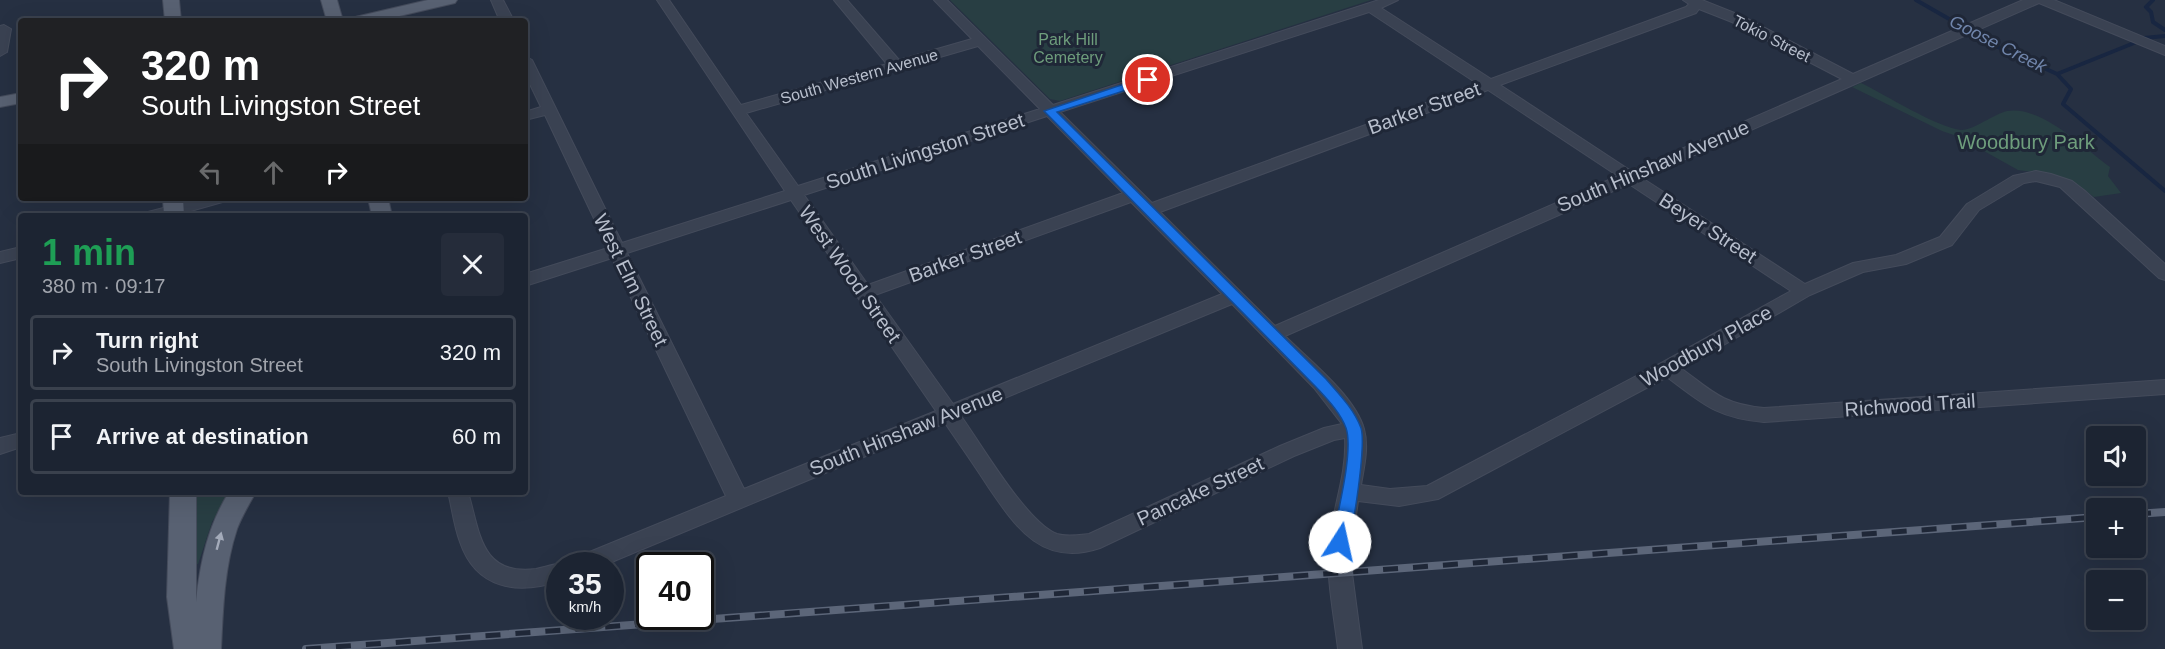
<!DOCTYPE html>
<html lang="en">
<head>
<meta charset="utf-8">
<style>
	:root { --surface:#1c2432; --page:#252c3a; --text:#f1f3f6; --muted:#a0a4ac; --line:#3a414d }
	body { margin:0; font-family:Helvetica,sans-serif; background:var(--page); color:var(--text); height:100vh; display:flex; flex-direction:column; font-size:22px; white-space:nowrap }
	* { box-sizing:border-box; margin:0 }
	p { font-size:20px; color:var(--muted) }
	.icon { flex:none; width:33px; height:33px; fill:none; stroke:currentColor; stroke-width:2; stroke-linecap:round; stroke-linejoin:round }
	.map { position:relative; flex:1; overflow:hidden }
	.sheet { position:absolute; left:18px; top:213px; width:510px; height:282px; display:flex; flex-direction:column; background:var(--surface); border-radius:6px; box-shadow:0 6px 24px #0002,0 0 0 2px var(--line) }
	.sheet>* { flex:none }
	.guide { position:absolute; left:18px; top:18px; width:510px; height:183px; border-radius:6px; box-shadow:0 6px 24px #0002,0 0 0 2px var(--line); background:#202124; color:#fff; overflow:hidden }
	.fabs { position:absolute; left:2086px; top:426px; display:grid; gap:12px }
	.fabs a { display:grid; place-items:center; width:60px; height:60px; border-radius:6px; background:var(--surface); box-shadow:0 6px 24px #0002,0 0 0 2px var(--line); font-size:30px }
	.speed { position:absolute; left:546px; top:552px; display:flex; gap:12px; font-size:30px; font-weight:700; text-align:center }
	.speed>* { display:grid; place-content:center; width:78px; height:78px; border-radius:50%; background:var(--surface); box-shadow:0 6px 24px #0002,0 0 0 2px var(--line); line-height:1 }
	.speed small { font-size:15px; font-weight:400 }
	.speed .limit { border:3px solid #111; border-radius:9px; background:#fff; color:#111 }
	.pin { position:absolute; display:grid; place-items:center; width:51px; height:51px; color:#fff; margin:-26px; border:3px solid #fff; border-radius:50%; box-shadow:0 2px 6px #0007 }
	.me { position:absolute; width:66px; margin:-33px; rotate:10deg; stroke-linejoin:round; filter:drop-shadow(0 0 4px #0008) }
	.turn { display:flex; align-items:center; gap:21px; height:126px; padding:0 24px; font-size:27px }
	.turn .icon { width:78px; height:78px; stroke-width:2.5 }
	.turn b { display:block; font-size:42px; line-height:51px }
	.lanes { display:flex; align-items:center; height:57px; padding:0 24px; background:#0003; justify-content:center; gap:30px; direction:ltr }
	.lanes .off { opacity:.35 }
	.round { display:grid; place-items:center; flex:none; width:63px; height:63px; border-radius:6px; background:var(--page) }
	.headline { display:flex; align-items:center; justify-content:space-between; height:102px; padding:0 24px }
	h1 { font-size:36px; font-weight:600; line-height:45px; color:#1e9e55 }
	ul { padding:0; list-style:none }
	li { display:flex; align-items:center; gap:18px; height:75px; margin:0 12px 9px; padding:0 12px; border:3px solid var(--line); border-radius:6px }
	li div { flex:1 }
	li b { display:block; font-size:22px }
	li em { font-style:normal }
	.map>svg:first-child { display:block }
	.green { fill:#283e43 }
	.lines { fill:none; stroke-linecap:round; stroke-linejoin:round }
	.stream { stroke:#182641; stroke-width:4 }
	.minor-casing { stroke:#444b5b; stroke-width:2 }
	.major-casing { stroke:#444b5b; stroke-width:2 }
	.minor { fill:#3a4252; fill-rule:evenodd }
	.major { fill:#586172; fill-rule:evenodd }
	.rail-casing { stroke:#5c6679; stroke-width:8 }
	.rail { stroke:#1f2737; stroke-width:5; stroke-dasharray:15; stroke-linecap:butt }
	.oneway { fill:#a4abba }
	.route { fill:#1a73e8; stroke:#114b97; stroke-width:1.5 }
	.labels { text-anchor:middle; stroke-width:6; stroke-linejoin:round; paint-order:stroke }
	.far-street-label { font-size:16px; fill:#b7becc; stroke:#1f2737 }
	.far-park-label { font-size:16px; fill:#6e9d7c; stroke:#1f2737 }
	.far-water-label { font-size:18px; font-style:italic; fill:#7085ab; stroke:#1f2737 }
	.street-label { font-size:20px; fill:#b7becc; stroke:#1f2737 }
	.park-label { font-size:20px; fill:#6e9d7c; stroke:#1f2737 }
</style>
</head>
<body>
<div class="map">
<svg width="2165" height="649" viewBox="0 0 2165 649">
	<rect width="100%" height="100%" fill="#263042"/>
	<!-- green -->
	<path class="green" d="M 950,0 L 1371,0 L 1060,101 L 1050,99 Z
		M 1861,83 C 1884,94 1938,128 1961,130 C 1972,131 1994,114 2007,111 C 2041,105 2084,148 2110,167 L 2108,176 L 2121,193 L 2094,197 L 2078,185 L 2053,175 L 2018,170 L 1957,136 L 1942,131 L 1852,87 Z
		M 196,492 L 230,492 L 212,522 L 198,564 L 194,565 Z"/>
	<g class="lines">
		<!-- stream -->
		<path class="stream" d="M 1916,0 L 1998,47 L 2057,74 L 2071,89 L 2063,104 L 2165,191
			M 2153,0 L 2146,7 L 2151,12 L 2153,22 L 2165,30
			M 2144,38 L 2165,36
			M 2057,74 L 2134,43"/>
		<defs>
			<path id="minor" d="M 491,0 L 503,0 L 514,21 L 500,21 Z
				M 657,0 L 669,0 L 741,105 L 887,64 L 834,0 L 847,0 L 899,60 L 972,39 L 934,0 L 947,0 L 1053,105 L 1379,0 L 1398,0 L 1381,8 L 1491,79 L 1686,7 L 1689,4 L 1683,0 L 1702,0 L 1742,16 L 1853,74 L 2023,0 L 2054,0 L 2165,46 L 2165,55 L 2039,3 L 1642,178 L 1805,284 L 1853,263 L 1896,255 L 1940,237 L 1967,204 L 2013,176 L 2036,171 L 2051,174 L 2072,181 L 2085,191 L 2165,264 L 2165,280 L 2159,278 L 2060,187 L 2036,181 L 2024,183 L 1979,210 L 1952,245 L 1906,264 L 1863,272 L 1810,295 L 1682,369 C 1713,392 1723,404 1764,408 L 2165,380 L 2165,394 L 1764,422 C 1717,418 1703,404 1667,377 L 1438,499 L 1399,506 L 1358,501 L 1350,558 L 1362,649 L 1338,649 C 1334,614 1326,578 1329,543 C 1333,507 1347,474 1345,438 L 1334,440 L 1294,456 L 1100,548 C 1043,567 1017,529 989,488 C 975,466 960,445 945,423 L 602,566 L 560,566 L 560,581 C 517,595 476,589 460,542 C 454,526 452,508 448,492 L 468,492 C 480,532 480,576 536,569 C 547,567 557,562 567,565 L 570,560 L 726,496 L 612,258 L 525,286 L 525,274 L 608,248 L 545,115 L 525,120 L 525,112 L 541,107 L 525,74 L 525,56 L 532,60 L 622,243 L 785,191 ZM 1699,9 L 1732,22 L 1842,79 L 1631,171 L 1500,85 L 1696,13 ZM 1369,12 L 1478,84 L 1152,203 L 1060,112 ZM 978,46 L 1040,109 L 798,186 L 746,113 ZM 1488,90 L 1618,176 L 1275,326 L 1160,212 ZM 1047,116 L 1123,193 L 868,285 L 804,195 ZM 1629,184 L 1791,291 L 1661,363 L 1427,486 L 1390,489 L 1361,485 C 1364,467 1369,447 1364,429 C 1355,396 1309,360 1285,336 ZM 791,200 L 936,411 L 744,489 L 627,253 ZM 1131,202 L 1222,294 L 953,404 L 875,295 ZM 1232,304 L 1314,388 L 1342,424 L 1324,428 L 1280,446 L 1089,534 C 1079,535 1067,537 1057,534 C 1027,523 981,444 961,416 Z
				M 4,25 L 11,29 L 7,52 L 0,56 L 0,26 Z
				M 202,198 L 228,198 L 226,201 L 173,216 L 146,216 L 148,212 Z
				M 21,247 L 21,258 L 0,263 L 0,252 Z
				M 21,433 L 21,447 L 0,454 L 0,438 Z"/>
			<path id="major" d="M 163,0 L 179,0 L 181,21 L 165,21 Z
				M 321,0 L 337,0 L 343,21 L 327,21 Z
				M 428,0 L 457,0 L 455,3 L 378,21 L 349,21 L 351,18 Z
				M 21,93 L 21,103 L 0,107 L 0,97 Z
				M 163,198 L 183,198 L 184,216 L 164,216 Z
				M 368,198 L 388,198 L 392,216 L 372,216 Z
				M 170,492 L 196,492 L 196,602 C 200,562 208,526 229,492 L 256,492 C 249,504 242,516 237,529 C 224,568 223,609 221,649 L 174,649 L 167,597 Z"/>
		</defs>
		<!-- minor casing -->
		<use href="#minor" class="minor-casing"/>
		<!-- major casing -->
		<use href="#major" class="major-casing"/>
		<!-- minor -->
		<use href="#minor" class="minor"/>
		<!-- major -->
		<use href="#major" class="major"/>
		<defs>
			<path id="rail" d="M 2136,514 L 2165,512
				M 306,649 L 2097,517"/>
		</defs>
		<!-- rail casing -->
		<use href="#rail" class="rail-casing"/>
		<!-- rail -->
		<use href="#rail" class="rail"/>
	</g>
	<!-- one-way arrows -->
	<defs><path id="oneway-solid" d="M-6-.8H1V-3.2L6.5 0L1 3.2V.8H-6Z" transform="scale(1.5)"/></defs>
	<use class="oneway" href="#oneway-solid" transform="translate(219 541) rotate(-75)"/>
	<!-- route -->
	<path class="route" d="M 1148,76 L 1152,77 L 1152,82 L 1057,112 L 1326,379 C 1339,394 1354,409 1361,428 C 1366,444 1354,531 1346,547 L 1340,548 L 1334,547 L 1332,542 C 1337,515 1354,451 1346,428 C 1340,412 1327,399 1316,387 L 1044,111 Z"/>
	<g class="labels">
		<!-- far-street labels -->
		<g class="far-street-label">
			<text transform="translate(1772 38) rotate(27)" y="6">Tokio Street</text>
			<text transform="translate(859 76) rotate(-16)" y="6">South Western Avenue</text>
		</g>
		<!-- far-park labels -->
		<g class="far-park-label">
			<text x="1068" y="45">Park Hill<tspan x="1068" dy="18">Cemetery</tspan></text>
		</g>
		<!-- far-water labels -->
		<g class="far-water-label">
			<text transform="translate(1998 44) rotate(27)" y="6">Goose Creek</text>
		</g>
		<!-- street labels -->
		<g class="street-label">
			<text transform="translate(1424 108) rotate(-20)" y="7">Barker Street</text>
			<text transform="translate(925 151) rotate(-18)" y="7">South Livingston Street</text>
			<text transform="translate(1653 166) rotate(-23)" y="7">South Hinshaw Avenue</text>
			<text transform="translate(1708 228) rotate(33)" y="7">Beyer Street</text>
			<text transform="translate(965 256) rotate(-20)" y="7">Barker Street</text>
			<text transform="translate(850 274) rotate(55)" y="7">West Wood Street</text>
			<text transform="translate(631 280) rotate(64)" y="7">West Elm Street</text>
			<text transform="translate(1706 346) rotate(-29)" y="7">Woodbury Place</text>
			<text transform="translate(1910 405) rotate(-4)" y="7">Richwood Trail</text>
			<text transform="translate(906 431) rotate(-22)" y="7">South Hinshaw Avenue</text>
			<text transform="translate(1200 491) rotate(-25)" y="7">Pancake Street</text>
		</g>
		<!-- park labels -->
		<g class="park-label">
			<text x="2026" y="149">Woodbury Park</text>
		</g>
	</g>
</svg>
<div class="fabs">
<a><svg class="icon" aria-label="sound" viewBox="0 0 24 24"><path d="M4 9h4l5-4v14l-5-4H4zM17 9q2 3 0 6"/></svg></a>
<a>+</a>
<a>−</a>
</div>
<div class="speed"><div>35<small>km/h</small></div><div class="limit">40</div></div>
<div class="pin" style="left:1148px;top:80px;background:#d93025"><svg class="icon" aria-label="arrive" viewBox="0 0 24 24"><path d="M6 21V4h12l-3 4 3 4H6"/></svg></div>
<svg class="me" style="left:1340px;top:542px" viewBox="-20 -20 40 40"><circle r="19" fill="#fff"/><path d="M0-13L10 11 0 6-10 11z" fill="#1a73e8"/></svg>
<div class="guide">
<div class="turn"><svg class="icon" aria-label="right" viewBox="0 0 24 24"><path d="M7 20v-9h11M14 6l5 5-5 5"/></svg><div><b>320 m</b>South Livingston Street</div></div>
<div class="lanes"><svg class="icon off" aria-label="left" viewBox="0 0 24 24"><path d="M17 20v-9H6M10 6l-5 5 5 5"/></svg><svg class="icon off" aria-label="ahead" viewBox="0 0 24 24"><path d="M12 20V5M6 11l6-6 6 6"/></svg><svg class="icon" aria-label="right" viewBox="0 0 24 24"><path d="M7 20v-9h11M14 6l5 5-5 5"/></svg></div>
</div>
<section class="sheet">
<div class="headline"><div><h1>1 min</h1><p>380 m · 09:17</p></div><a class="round"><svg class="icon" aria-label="close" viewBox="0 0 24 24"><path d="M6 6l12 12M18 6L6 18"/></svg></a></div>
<ul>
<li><svg class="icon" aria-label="right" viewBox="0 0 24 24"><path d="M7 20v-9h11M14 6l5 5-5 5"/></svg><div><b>Turn right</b><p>South Livingston Street</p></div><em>320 m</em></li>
<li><svg class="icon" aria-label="arrive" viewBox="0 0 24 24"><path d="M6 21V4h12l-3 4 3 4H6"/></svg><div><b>Arrive at destination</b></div><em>60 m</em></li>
</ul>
</section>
</div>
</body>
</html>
